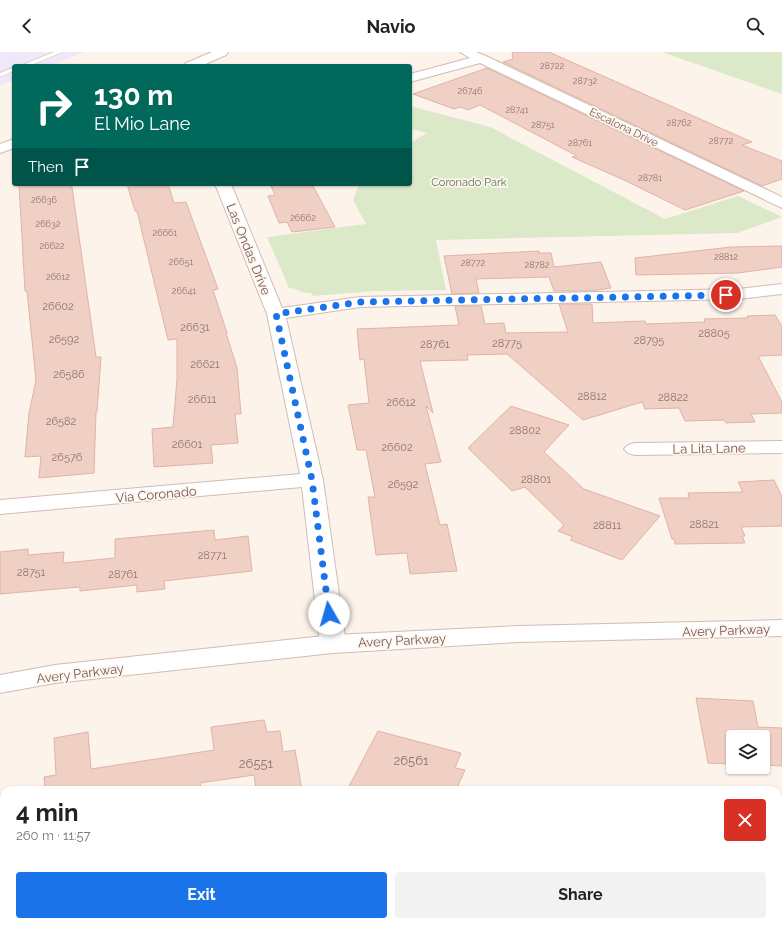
<!DOCTYPE html>
<html lang="en">
<head>
<meta charset="utf-8">
<style>
	:root { --surface:#fff; --page:#f2f2f2; --text:#222; --muted:#767676; --accent:#1a73e8 }
	body { margin:0; font-family:Raleway,sans-serif; background:var(--page); color:var(--text); height:100vh; display:flex; flex-direction:column; font-size:15px; white-space:nowrap }
	* { box-sizing:border-box; margin:0 }
	p { font-size:13px; color:var(--muted) }
	.icon { flex:none; width:22px; height:22px; fill:none; stroke:currentColor; stroke-width:2; stroke-linecap:round; stroke-linejoin:round }
	.map { position:relative; flex:1; overflow:hidden }
	.panel { position:absolute; left:0px; top:734px; width:782px; height:140px; display:flex; flex-direction:column; background:var(--surface); border-radius:12px 12px 0 0; box-shadow:0 1px 3px #0004 }
	.panel>* { flex:none }
	.guide { position:absolute; left:12px; top:12px; width:400px; height:122px; border-radius:4px; box-shadow:0 1px 3px #0004; background:#00695c; color:#fff; overflow:hidden }
	.controls { position:absolute; left:726px; top:678px; display:grid; gap:8px }
	.controls a { display:grid; place-items:center; width:44px; height:44px; border-radius:4px; background:var(--surface); box-shadow:0 1px 3px #0004; font-size:20px }
	.pin { position:absolute; display:grid; place-items:center; width:34px; height:34px; color:#fff; margin:-17px; border:2px solid #fff; border-radius:50%; box-shadow:0 1px 4px #0007 }
	.me { position:absolute; width:44px; margin:-22px; rotate:353deg; stroke-linejoin:round; filter:drop-shadow(0 0 3px #0008) }
	.turn { display:flex; align-items:center; gap:14px; height:84px; padding:0 16px; font-size:18px }
	.turn .icon { width:52px; height:52px; stroke-width:2.5 }
	.turn b { display:block; font-size:28px; line-height:34px }
	.then { display:flex; align-items:center; height:38px; padding:0 16px; background:#0003; gap:8px; font-size:15px }
	.round { display:grid; place-items:center; flex:none; width:42px; height:42px; border-radius:4px; background:var(--page) }
	.overview { display:flex; align-items:center; justify-content:space-between; height:68px; padding:0 16px }
	h1 { font-size:24px; font-weight:700; line-height:30px }
	.cta { display:flex; gap:8px; margin-top:auto; padding:8px 16px }
	.cta a { flex:1; height:46px; border-radius:4px; background:var(--accent); color:#fff; font-size:16px; font-weight:700; line-height:46px; text-align:center }
	.cta a+a { background:var(--page); color:var(--text) }
	header { display:flex; justify-content:space-between; align-items:center; height:52px; padding:0 16px; background:var(--surface); font-size:18px; font-weight:700 }
	.map>svg:first-child { display:block }
	.education { fill:#f0e7f9 }
	.green { fill:#dbe9c9 }
	.building { fill:#f0cfc4; stroke:#e2b3a5 }
	.lines { fill:none; stroke-linecap:round; stroke-linejoin:round }
	.service-casing { stroke:#d0bcb3; stroke-width:1 }
	.minor-casing { stroke:#d0bcb3; stroke-width:2 }
	.tertiary-casing { stroke:#d0bcb3; stroke-width:2 }
	.service { fill:#fff; fill-rule:evenodd }
	.minor { fill:#fff; fill-rule:evenodd }
	.tertiary { fill:#fff; fill-rule:evenodd }
	.route { stroke:#1a73e8; stroke-width:7; stroke-dasharray:0 12.6 }
	.labels { text-anchor:middle; stroke-width:3.5; stroke-linejoin:round; paint-order:stroke }
	.far-number-label { font-size:9px; fill:#94756c }
	.far-street-label { font-size:11px; fill:#76574f; stroke:#fef7f1 }
	.far-park-label { font-size:11px; fill:#5a7544; stroke:#fef7f1 }
	.number-label { font-size:11px; fill:#94756c }
	.street-label { font-size:13px; fill:#76574f; stroke:#fef7f1 }
	.near-number-label { font-size:13px; fill:#94756c }
</style>
</head>
<body>
<header><svg class="icon" aria-label="back" viewBox="0 0 24 24"><path d="M15 5l-7 7 7 7"/></svg>Navio<svg class="icon" aria-label="search" viewBox="0 0 24 24"><circle cx="10" cy="10" r="6"/><path d="M15 15l6 6"/></svg></header>
<div class="map">
<svg width="782" height="874" viewBox="0 0 782 874">
	<rect width="100%" height="100%" fill="#fcf3eb"/>
	<!-- education -->
	<path class="education" d="M 0,0 L 85,0 L 49,14 L 14,14 L 14,28 L 0,33 Z"/>
	<!-- green -->
	<path class="green" d="M 662,0 L 782,0 L 782,42 Z
		M 410,54 L 490,75 L 665,167 L 738,144 L 782,165 L 737,181 L 436,188 L 446,238 L 374,239 L 313,244 L 311,241 C 302,242 297,236 289,236 L 267,185 L 366,172 L 353,148 L 359,132 L 410,132 L 410,91 L 427,81 L 410,77 Z"/>
	<!-- building -->
	<path class="building" d="M 512,0 L 549,0 L 752,90 L 742,93 L 782,109 L 782,127 L 762,134 L 503,10 L 513,7 Z
		M 487,16 L 744,139 L 685,158 L 624,128 L 572,105 L 577,104 L 480,53 L 468,58 L 460,55 L 454,57 L 413,42 Z
		M 19,132 L 70,132 L 70,135 L 72,135 L 96,305 L 101,305 L 97,360 L 96,360 L 94,421 L 39,426 L 41,404 L 25,405 L 29,361 L 36,328 L 27,239 L 25,239 Z
		M 127,132 L 168,132 L 174,151 L 186,150 L 218,237 L 213,238 L 227,281 L 226,281 L 237,316 L 241,362 L 235,362 L 238,391 L 211,393 L 213,411 L 154,415 L 152,377 L 173,375 L 177,327 L 177,287 L 168,288 L 137,159 L 135,159 Z
		M 292,132 L 312,132 L 335,175 L 292,180 L 287,170 L 279,171 L 268,144 L 275,143 L 271,134 Z
		M 782,194 L 782,215 L 738,221 L 636,223 L 635,206 L 731,195 Z
		M 539,199 L 539,201 L 551,201 L 554,215 L 601,210 L 611,236 L 591,239 L 554,239 L 549,225 L 476,227 L 479,241 L 452,242 L 444,204 Z
		M 559,252 L 592,252 L 593,271 L 645,269 L 646,272 L 705,270 L 704,267 L 748,266 L 747,264 L 775,263 L 782,274 L 782,303 L 758,304 L 782,350 L 782,361 L 751,362 L 755,370 L 726,371 L 724,368 L 685,369 L 679,356 L 645,357 L 642,350 L 583,368 L 507,302 L 467,303 L 468,308 L 420,309 L 433,361 L 426,354 L 441,410 L 425,412 L 440,473 L 447,472 L 457,519 L 410,522 L 407,501 L 376,503 L 368,445 L 375,445 L 366,398 L 357,398 L 348,353 L 369,351 L 364,307 L 360,308 L 357,277 L 459,273 L 455,254 L 481,254 L 485,272 L 504,271 L 506,281 L 568,280 Z
		M 511,354 L 569,373 L 544,400 L 584,437 L 660,464 L 622,508 L 570,488 L 573,485 L 558,479 L 564,473 L 525,435 L 512,439 L 468,396 Z
		M 774,428 L 782,445 L 782,474 L 741,475 L 745,484 L 742,484 L 745,491 L 675,492 L 674,487 L 672,487 L 659,446 L 689,446 L 688,441 L 743,440 L 738,430 Z
		M 214,478 L 215,488 L 248,484 L 252,519 L 164,529 L 165,537 L 137,540 L 137,533 L 80,539 L 80,535 L 0,542 L 0,500 L 28,497 L 28,503 L 64,500 L 63,511 L 115,506 L 115,487 Z
		M 696,646 L 753,649 L 758,675 L 782,676 L 782,714 L 763,713 L 763,685 L 733,685 L 733,712 L 708,711 Z
		M 264,668 L 267,680 L 280,679 L 283,700 L 295,698 L 302,738 L 256,738 L 254,723 L 200,731 L 201,738 L 45,738 L 44,725 L 56,723 L 54,686 L 88,680 L 91,717 L 214,698 L 211,675 Z
		M 378,679 L 461,701 L 455,716 L 465,718 L 456,738 L 347,738 Z"/>
	<g class="lines">
		<defs>
			<path id="service" d="M 54,0 L 63,0 L 29,14 L 20,14 Z
				M 14,15 L 14,19 L 0,25 L 0,21 Z"/>
			<path id="minor" d="M 212,0 L 228,0 L 226,3 L 201,14 L 184,14 L 186,11 Z
				M 460,0 L 476,0 L 486,4 L 782,145 L 782,156 L 480,11 L 410,30 L 410,22 L 470,6 Z
				M 14,87 L 14,96 L 0,101 L 0,92 Z
				M 215,132 L 231,132 L 282,256 L 360,245 L 739,237 L 782,232 L 782,242 L 739,247 L 360,255 L 286,266 L 323,428 L 346,592 L 342,598 L 333,601 L 324,598 L 320,592 L 302,435 L 0,462 L 0,448 L 300,422 L 267,262 Z
				M 782,389 L 782,401 L 635,403 L 628,401 L 624,397 L 628,393 L 635,391 Z
				M 4,860 L 4,870 L 33,870 L 31,874 L 0,874 L 0,861 Z
				M 359,870 L 391,870 L 391,874 L 359,874 Z"/>
			<path id="tertiary" d="M 782,568 L 782,584 L 518,590 L 333,601 L 55,631 L 0,641 L 0,623 L 55,613 L 333,583 L 518,574 Z"/>
		</defs>
		<!-- service casing -->
		<use href="#service" class="service-casing"/>
		<!-- minor casing -->
		<use href="#minor" class="minor-casing"/>
		<!-- tertiary casing -->
		<use href="#tertiary" class="tertiary-casing"/>
		<!-- service -->
		<use href="#service" class="service"/>
		<!-- minor -->
		<use href="#minor" class="minor"/>
		<!-- tertiary -->
		<use href="#tertiary" class="tertiary"/>
	</g>
	<g class="lines">
		<!-- route -->
		<path class="route" d="M 329,562 L 312,428 L 276,262 L 360,250 L 726,243"/>
	</g>
	<g class="labels">
		<!-- far-number labels -->
		<g class="far-number-label">
			<text x="552" y="17">28722</text>
			<text x="585" y="32">28732</text>
			<text x="470" y="42">26746</text>
			<text x="517" y="61">28741</text>
			<text x="679" y="74">28762</text>
			<text x="543" y="76">28751</text>
			<text x="721" y="92">28772</text>
			<text x="580" y="94">28761</text>
			<text x="650" y="129">28781</text>
			<text x="44" y="151">26636</text>
			<text x="303" y="169">26662</text>
			<text x="48" y="175">26632</text>
			<text x="165" y="184">26661</text>
			<text x="52" y="197">26622</text>
			<text x="726" y="208">28812</text>
			<text x="181" y="213">26651</text>
			<text x="473" y="214">28772</text>
			<text x="537" y="216">28782</text>
			<text x="58" y="228">26612</text>
			<text x="184" y="242">26641</text>
		</g>
		<!-- far-street labels -->
		<g class="far-street-label">
			<text transform="translate(624 75) rotate(26)" y="4">Escalona Drive</text>
		</g>
		<!-- far-park labels -->
		<g class="far-park-label">
			<text x="469" y="134">Coronado Park</text>
		</g>
		<!-- number labels -->
		<g class="number-label">
			<text x="58" y="258">26602</text>
			<text x="195" y="279">26631</text>
			<text x="714" y="285">28805</text>
			<text x="64" y="291">26592</text>
			<text x="649" y="292">28795</text>
			<text x="507" y="295">28775</text>
			<text x="435" y="296">28761</text>
			<text x="205" y="316">26621</text>
			<text x="69" y="326">26586</text>
			<text x="592" y="348">28812</text>
			<text x="673" y="349">28822</text>
			<text x="202" y="351">26611</text>
			<text x="401" y="354">26612</text>
			<text x="61" y="373">26582</text>
			<text x="525" y="382">28802</text>
			<text x="187" y="396">26601</text>
			<text x="397" y="399">26602</text>
			<text x="67" y="409">26576</text>
			<text x="536" y="431">28801</text>
			<text x="403" y="436">26592</text>
			<text x="704" y="476">28821</text>
			<text x="607" y="477">28811</text>
			<text x="212" y="507">28771</text>
			<text x="31" y="524">28751</text>
			<text x="123" y="526">28761</text>
		</g>
		<!-- street labels -->
		<g class="street-label">
			<text transform="translate(249 197) rotate(68)" y="5">Las Ondas Drive</text>
			<text transform="translate(709 396) rotate(-1)" y="5">La Lita Lane</text>
			<text transform="translate(156 442) rotate(-5)" y="5">Via Coronado</text>
			<text transform="translate(726 578) rotate(-2)" y="5">Avery Parkway</text>
			<text transform="translate(402 588) rotate(-3)" y="5">Avery Parkway</text>
			<text transform="translate(80 621) rotate(-7)" y="5">Avery Parkway</text>
		</g>
		<!-- near-number labels -->
		<g class="near-number-label">
			<text x="411" y="713">26561</text>
			<text x="256" y="716">26551</text>
		</g>
	</g>
</svg>
<div class="controls">
<a><svg class="icon" aria-label="layers" viewBox="0 0 24 24"><path d="M12 4l9 5-9 5-9-5zM3 14l9 5 9-5"/></svg></a>
</div>
<div class="pin" style="left:726px;top:243px;background:#d93025"><svg class="icon" aria-label="arrive" viewBox="0 0 24 24"><path d="M6 21V4h12l-3 4 3 4H6"/></svg></div>
<svg class="me" style="left:329px;top:562px" viewBox="-20 -20 40 40"><circle r="19" fill="#fff"/><path d="M0-13L10 11 0 6-10 11z" fill="#1a73e8"/></svg>
<div class="guide">
<div class="turn"><svg class="icon" aria-label="right" viewBox="0 0 24 24"><path d="M7 20v-9h11M14 6l5 5-5 5"/></svg><div><b>130 m</b>El Mio Lane</div></div>
<div class="then">Then<svg class="icon" aria-label="arrive" viewBox="0 0 24 24"><path d="M6 21V4h12l-3 4 3 4H6"/></svg></div>
</div>
<section class="panel">
<div class="overview"><div><h1>4 min</h1><p>260 m · 11:57</p></div><a class="round" style="background:#d93025;color:#fff"><svg class="icon" aria-label="close" viewBox="0 0 24 24"><path d="M6 6l12 12M18 6L6 18"/></svg></a></div>
<div class="cta"><a>Exit</a><a>Share</a></div>
</section>
</div>
</body>
</html>
